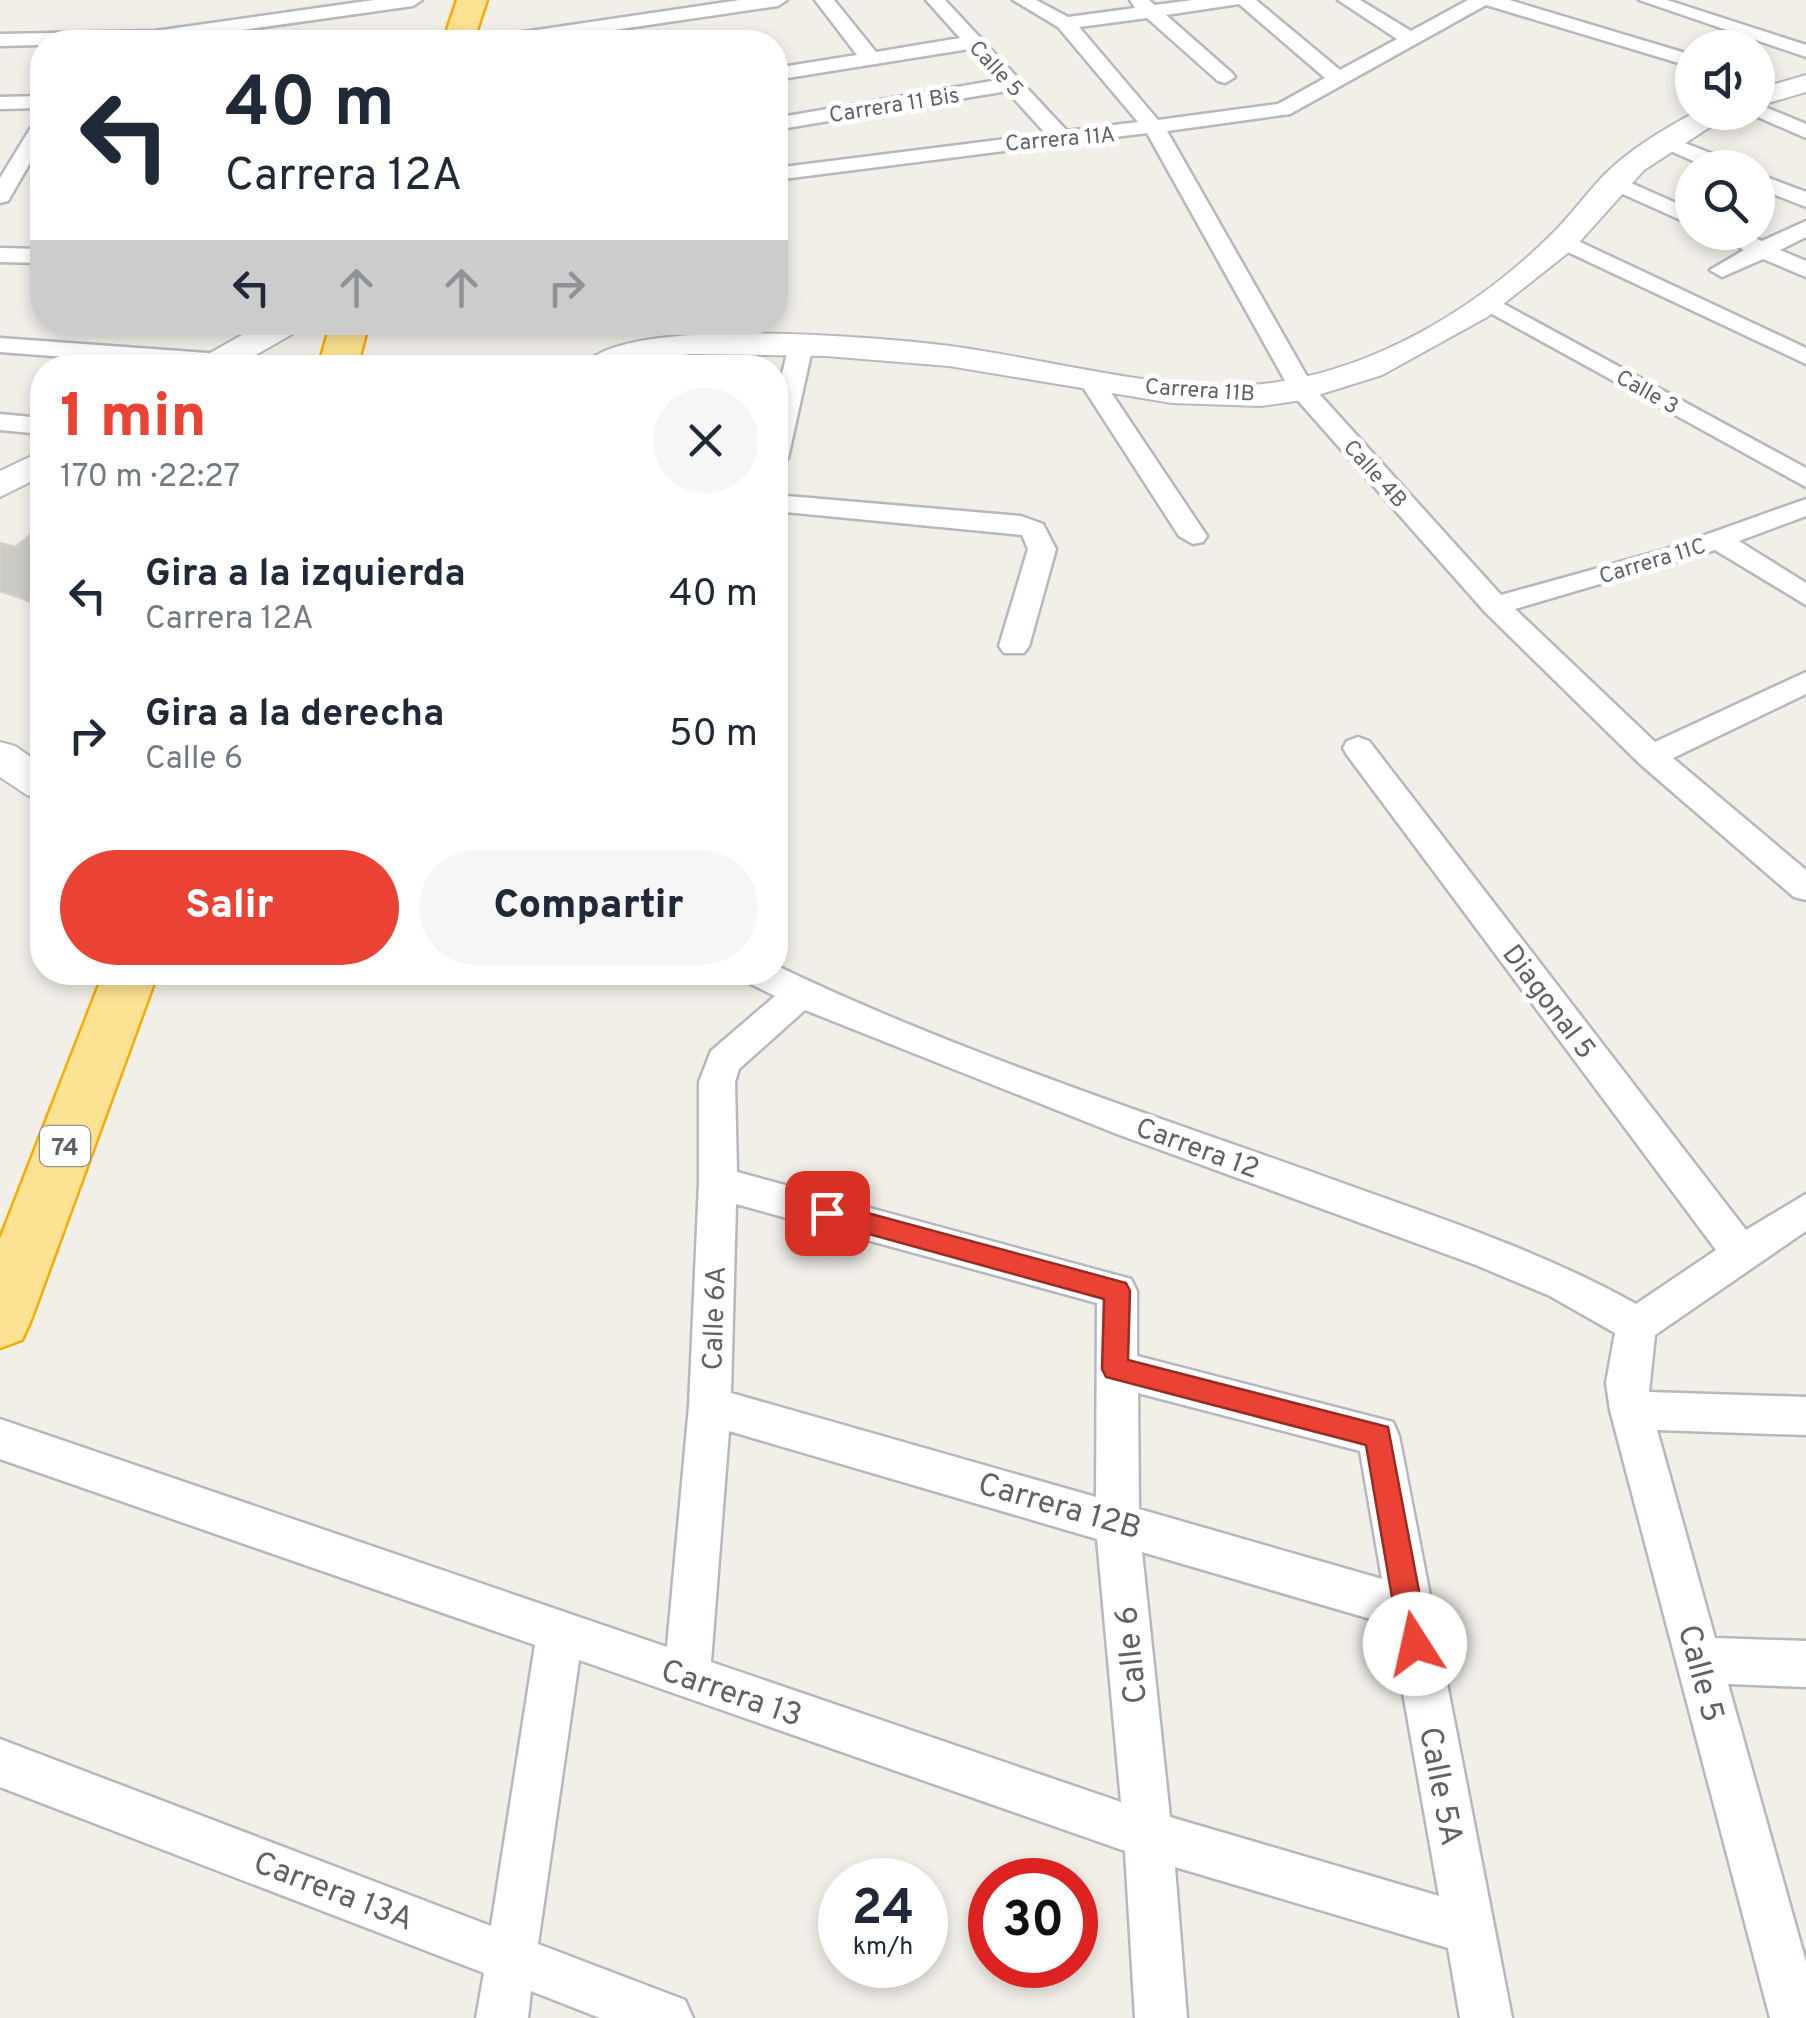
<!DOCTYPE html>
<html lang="es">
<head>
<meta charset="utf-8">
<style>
	:root { --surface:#fff; --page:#f6f6f7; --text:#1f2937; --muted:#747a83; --accent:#ea4335 }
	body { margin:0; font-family:Overpass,sans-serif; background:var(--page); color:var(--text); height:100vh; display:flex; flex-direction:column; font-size:38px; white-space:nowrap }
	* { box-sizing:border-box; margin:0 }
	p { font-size:32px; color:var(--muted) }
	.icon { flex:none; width:55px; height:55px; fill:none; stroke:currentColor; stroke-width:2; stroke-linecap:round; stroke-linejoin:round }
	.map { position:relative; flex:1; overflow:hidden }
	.details { position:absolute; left:30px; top:355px; width:758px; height:630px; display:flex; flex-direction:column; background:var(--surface); border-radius:40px; box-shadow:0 5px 15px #0003 }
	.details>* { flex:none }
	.hud { position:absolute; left:30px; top:30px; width:758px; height:305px; border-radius:40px; box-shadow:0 5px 15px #0003; background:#fff; color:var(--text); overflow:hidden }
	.buttons { position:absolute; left:1675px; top:30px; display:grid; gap:20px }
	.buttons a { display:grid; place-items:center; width:100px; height:100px; border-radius:50%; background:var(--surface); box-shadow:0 5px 15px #0003; font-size:50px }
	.speed { position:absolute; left:818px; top:1858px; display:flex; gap:20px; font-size:50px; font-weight:700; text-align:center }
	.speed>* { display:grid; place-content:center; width:130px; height:130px; border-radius:50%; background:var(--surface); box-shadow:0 5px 15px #0003; line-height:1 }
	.speed small { font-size:25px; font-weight:400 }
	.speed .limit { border:15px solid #d22; background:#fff; color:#111 }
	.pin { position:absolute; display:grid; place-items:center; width:85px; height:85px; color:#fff; margin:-42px; border-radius:20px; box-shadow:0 5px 15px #0006 }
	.me { position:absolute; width:110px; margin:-55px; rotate:350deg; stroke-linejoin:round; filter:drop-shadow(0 0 8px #0008) }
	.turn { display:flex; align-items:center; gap:35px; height:210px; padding:0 30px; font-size:45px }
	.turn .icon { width:130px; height:130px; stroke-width:2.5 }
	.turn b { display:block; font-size:70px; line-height:85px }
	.lanes { display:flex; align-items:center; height:95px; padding:0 30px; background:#0003; justify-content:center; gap:50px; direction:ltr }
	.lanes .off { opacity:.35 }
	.round { display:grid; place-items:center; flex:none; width:105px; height:105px; border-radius:52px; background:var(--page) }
	.summary { display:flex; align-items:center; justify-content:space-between; height:170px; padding:0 30px }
	h1 { font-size:60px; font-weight:800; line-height:75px; color:var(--accent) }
	.cta { display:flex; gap:20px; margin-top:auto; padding:20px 30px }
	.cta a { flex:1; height:115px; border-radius:60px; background:var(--accent); color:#fff; font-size:40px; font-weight:800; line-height:115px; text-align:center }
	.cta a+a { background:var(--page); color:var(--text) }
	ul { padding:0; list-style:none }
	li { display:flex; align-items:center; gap:30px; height:140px; padding:0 30px }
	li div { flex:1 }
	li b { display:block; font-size:38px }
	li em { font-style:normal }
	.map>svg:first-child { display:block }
	.building { fill:#cccac5; stroke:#d6d1c6; stroke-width:2.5 }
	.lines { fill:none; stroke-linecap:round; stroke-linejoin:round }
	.street-casing { stroke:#b5b8bc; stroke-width:5 }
	.secondary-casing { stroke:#b6babf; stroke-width:4 }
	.highway-casing { stroke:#f9ab00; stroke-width:5 }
	.street { fill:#fff; fill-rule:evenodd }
	.secondary { fill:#fff; fill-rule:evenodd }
	.highway { fill:#fde293; fill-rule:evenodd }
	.route { fill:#ea4335; stroke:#982c22; stroke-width:2.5 }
	.labels { text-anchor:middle; stroke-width:10; stroke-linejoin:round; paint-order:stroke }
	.far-street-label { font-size:22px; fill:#5f6368; stroke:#fff }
	.shield { fill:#fff; stroke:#8f9295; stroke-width:2.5 }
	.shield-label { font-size:25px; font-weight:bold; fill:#5f6368 }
	.street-label { font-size:28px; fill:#5f6368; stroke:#fff }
	.near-street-label { font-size:32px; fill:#5f6368; stroke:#fff }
</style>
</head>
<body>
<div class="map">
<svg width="1806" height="2018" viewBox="0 0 1806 2018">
	<rect width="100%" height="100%" fill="#f1efe8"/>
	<!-- building -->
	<path class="building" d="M 42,526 L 42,606 L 0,591 L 0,543 L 15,547 Z"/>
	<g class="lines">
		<defs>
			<path id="street" d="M 374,0 L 422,0 L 413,6 L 157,42 L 0,46 L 0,34 L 155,31 Z
				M 740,0 L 787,0 L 778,6 L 532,42 L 487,42 L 497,36 Z
				M 815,0 L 834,0 L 876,52 L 960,38 L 926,0 L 945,0 L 1067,131 L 1138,122 L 1058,27 L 1013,0 L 1036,0 L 1068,17 L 1135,8 L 1130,0 L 1149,0 L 1155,5 L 1193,0 L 1256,0 L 1340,70 L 1397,39 L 1338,0 L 1360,0 L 1411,31 L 1468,0 L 1509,0 L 1692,55 L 1692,67 L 1486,5 L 1290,114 L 1167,131 L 1313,387 L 1501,595 L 1660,551 L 1806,499 L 1806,516 L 1739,541 L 1806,583 L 1806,605 L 1715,550 L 1515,609 L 1655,742 L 1806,672 L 1806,694 L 1673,758 L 1806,870 L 1806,900 L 1794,897 L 1640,764 L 1485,612 L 1293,395 L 1147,133 L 775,180 L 775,168 L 1046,134 L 1007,91 L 775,130 L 775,118 L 998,80 L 969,49 L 775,80 L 775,68 L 857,55 ZM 1239,4 L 1325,78 L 1278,104 L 1158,120 L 1079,27 L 1147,18 L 1218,81 L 1225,83 L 1235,77 L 1232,73 L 1166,15 Z
				M 1639,0 L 1667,0 L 1806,45 L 1806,57 Z
				M 1758,77 L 1786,92 L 1776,98 L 1758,91 Z
				M 42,96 L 42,108 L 0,109 L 0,97 Z
				M 1758,104 L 1806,124 L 1806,138 L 1751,114 L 1758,112 Z
				M 37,127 L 42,128 L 42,142 L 8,201 L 0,203 L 0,178 L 30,129 Z
				M 1664,135 L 1736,163 L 1738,168 L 1709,168 L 1657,145 L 1654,141 L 1657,137 Z
				M 1758,174 L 1806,192 L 1806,207 L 1758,188 Z
				M 1615,176 L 1692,210 L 1692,225 L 1607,187 L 1604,182 L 1607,177 Z
				M 1806,221 L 1806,237 L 1780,250 L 1806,261 L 1806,277 L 1763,259 L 1722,277 L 1710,270 L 1744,250 L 1713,232 L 1743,232 L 1762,241 Z
				M 1563,234 L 1806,348 L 1806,364 L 1555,246 L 1552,241 Z
				M 0,248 L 42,249 L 42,263 L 0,262 Z
				M 1491,297 L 1806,468 L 1806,487 L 1483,309 L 1479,304 Z
				M 737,322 L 761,322 L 750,349 L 741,351 L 729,344 Z
				M 0,338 L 221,354 L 233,361 L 230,366 L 209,368 L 0,352 Z
				M 801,338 L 813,345 L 788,458 L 775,466 L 775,403 L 789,345 Z
				M 1089,371 L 1098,373 L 1207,536 L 1203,542 L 1193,544 L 1179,536 L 1077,378 Z
				M 0,414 L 42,418 L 42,434 L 0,430 Z
				M 775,495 L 1021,516 L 1043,524 L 1056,549 L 1029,646 L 1024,653 L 1004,653 L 999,646 L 1028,549 L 1022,535 L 775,511 Z
				M 1358,737 L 1369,741 L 1746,1230 L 1806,1194 L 1806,1231 L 1655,1335 L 1649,1392 L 1806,1397 L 1806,1435 L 1657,1430 L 1715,1638 L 1806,1641 L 1806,1687 L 1728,1684 L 1806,1962 L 1806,2018 L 1770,2018 L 1610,1410 L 1606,1383 L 1615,1333 L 1550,1296 L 1476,1265 L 1117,1134 L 805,1010 L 739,1069 L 735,1082 L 737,1172 L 1131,1279 L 1137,1291 L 1137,1356 L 1393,1422 L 1399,1436 L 1512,2018 L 1460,2018 L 1448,1948 L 1175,1867 L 1187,2018 L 1135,2018 L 1125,1851 L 579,1660 L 538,1944 L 685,2000 L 693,2018 L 600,2018 L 531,1991 L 528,2018 L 476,2018 L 484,1973 L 0,1787 L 0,1739 L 491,1926 L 535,1645 L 0,1459 L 0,1419 L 667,1647 L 689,1406 L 699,1183 L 699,1082 L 711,1051 L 775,996 L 745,981 L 740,972 L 775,972 L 775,965 C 950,1049 1137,1110 1320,1175 C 1427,1214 1536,1248 1636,1304 L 1716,1250 L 1347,755 L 1343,748 L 1347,741 ZM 736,1204 L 1097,1303 L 1096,1497 L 731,1393 ZM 1138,1393 L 1360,1451 L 1382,1579 L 1139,1509 ZM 729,1431 L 1097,1539 L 1121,1802 L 711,1662 ZM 1142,1552 L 1391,1625 L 1439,1896 L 1170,1817 Z"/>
			<path id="secondary" d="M 1806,75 L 1806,92 L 1758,106 L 1758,89 Z
				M 1696,112 L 1733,112 L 1644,170 L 1574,248 L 1487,317 L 1382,375 L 1302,400 L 1261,406 L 1172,403 L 949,366 L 826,356 L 692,354 L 653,358 L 624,368 L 581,368 C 619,313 885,338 950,346 C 1039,358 1128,383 1219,386 C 1343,389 1467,319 1553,233 C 1571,215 1586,194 1603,176 C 1630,149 1662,130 1696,112 Z
				M 265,322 L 306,322 L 301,329 L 233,368 L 192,368 L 196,361 Z
				M 42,451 L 42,476 L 0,497 L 0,471 Z
				M 0,742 L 15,746 L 42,765 L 42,800 L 27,795 L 0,777 Z"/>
			<path id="highway" d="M 457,0 L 487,0 L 473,42 L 443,42 Z
				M 331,322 L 369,322 L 357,368 L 318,368 Z
				M 104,972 L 158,972 L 31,1320 L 22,1340 L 0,1348 L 0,1239 Z"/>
		</defs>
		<!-- street casing -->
		<use href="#street" class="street-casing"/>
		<!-- secondary casing -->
		<use href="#secondary" class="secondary-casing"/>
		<!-- highway casing -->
		<use href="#highway" class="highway-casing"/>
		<!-- street -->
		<use href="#street" class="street"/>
		<!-- secondary -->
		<use href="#secondary" class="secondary"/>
		<!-- highway -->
		<use href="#highway" class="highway"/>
	</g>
	<!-- route -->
	<path class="route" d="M 827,1202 L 1126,1283 L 1130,1291 L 1128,1360 L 1388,1427 L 1429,1644 L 1425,1654 L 1415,1659 L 1404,1654 L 1400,1644 L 1366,1445 L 1106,1377 L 1102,1369 L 1104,1299 L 818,1220 L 814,1213 L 818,1205 Z"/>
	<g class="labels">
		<!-- far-street labels -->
		<g class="far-street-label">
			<text transform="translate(997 68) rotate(47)" y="8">Calle 5</text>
			<text transform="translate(894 104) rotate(-9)" y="8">Carrera 11 Bis</text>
			<text transform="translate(1060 138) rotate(-5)" y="8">Carrera 11A</text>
			<text transform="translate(1200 389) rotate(4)" y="8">Carrera 11B</text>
			<text transform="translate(1648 391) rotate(29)" y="8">Calle 3</text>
			<text transform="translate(1376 473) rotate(48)" y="8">Calle 4B</text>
			<text transform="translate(1652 560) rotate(-17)" y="8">Carrera 11C</text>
		</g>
		<!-- shield labels -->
		<rect class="shield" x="40" y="1126" width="50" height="40" rx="8"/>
		<g class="shield-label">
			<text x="65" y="1155">74</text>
		</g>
		<!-- street labels -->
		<g class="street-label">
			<text transform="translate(1550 1001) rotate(53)" y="10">Diagonal 5</text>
			<text transform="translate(1198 1147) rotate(20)" y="10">Carrera 12</text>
			<text transform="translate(713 1318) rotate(-88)" y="10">Calle 6A</text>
		</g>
		<!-- near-street labels -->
		<g class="near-street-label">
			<text transform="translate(1060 1505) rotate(16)" y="11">Carrera 12B</text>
			<text transform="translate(1130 1655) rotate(-96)" y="11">Calle 6</text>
			<text transform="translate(1702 1673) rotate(75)" y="11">Calle 5</text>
			<text transform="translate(732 1692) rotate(19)" y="11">Carrera 13</text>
			<text transform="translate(1442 1786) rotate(79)" y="11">Calle 5A</text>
			<text transform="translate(334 1890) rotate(21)" y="11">Carrera 13A</text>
		</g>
	</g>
</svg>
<div class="buttons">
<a><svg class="icon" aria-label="sound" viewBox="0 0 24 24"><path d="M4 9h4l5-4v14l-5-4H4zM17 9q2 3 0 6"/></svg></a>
<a><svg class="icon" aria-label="search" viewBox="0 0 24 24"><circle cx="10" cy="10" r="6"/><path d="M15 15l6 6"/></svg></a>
</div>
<div class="speed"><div>24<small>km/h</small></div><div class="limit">30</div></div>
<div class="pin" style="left:827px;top:1213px;background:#d93025"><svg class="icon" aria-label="arrive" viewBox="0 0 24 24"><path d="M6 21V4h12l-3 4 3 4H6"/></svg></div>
<svg class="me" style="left:1415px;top:1644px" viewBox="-20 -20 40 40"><circle r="19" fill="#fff"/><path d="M0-13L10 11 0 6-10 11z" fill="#ea4335"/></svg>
<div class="hud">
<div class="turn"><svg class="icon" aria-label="left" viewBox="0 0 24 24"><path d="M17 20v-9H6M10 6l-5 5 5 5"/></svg><div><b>40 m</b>Carrera 12A</div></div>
<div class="lanes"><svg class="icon" aria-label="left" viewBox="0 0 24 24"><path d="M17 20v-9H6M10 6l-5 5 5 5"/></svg><svg class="icon off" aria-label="ahead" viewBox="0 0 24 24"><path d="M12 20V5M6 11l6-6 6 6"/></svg><svg class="icon off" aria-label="ahead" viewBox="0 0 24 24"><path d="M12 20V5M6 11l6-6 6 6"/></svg><svg class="icon off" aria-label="right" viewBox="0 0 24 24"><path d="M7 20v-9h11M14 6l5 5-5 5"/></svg></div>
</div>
<section class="details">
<div class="summary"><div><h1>1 min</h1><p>170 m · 22:27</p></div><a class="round"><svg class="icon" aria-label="close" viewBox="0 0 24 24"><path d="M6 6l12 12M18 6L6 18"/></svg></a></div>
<ul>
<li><svg class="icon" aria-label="left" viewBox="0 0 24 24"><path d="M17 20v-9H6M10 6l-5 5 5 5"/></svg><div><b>Gira a la izquierda</b><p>Carrera 12A</p></div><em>40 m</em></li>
<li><svg class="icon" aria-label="right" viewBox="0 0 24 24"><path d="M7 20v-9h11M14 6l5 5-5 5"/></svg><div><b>Gira a la derecha</b><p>Calle 6</p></div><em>50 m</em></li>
</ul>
<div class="cta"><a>Salir</a><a>Compartir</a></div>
</section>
</div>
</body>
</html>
